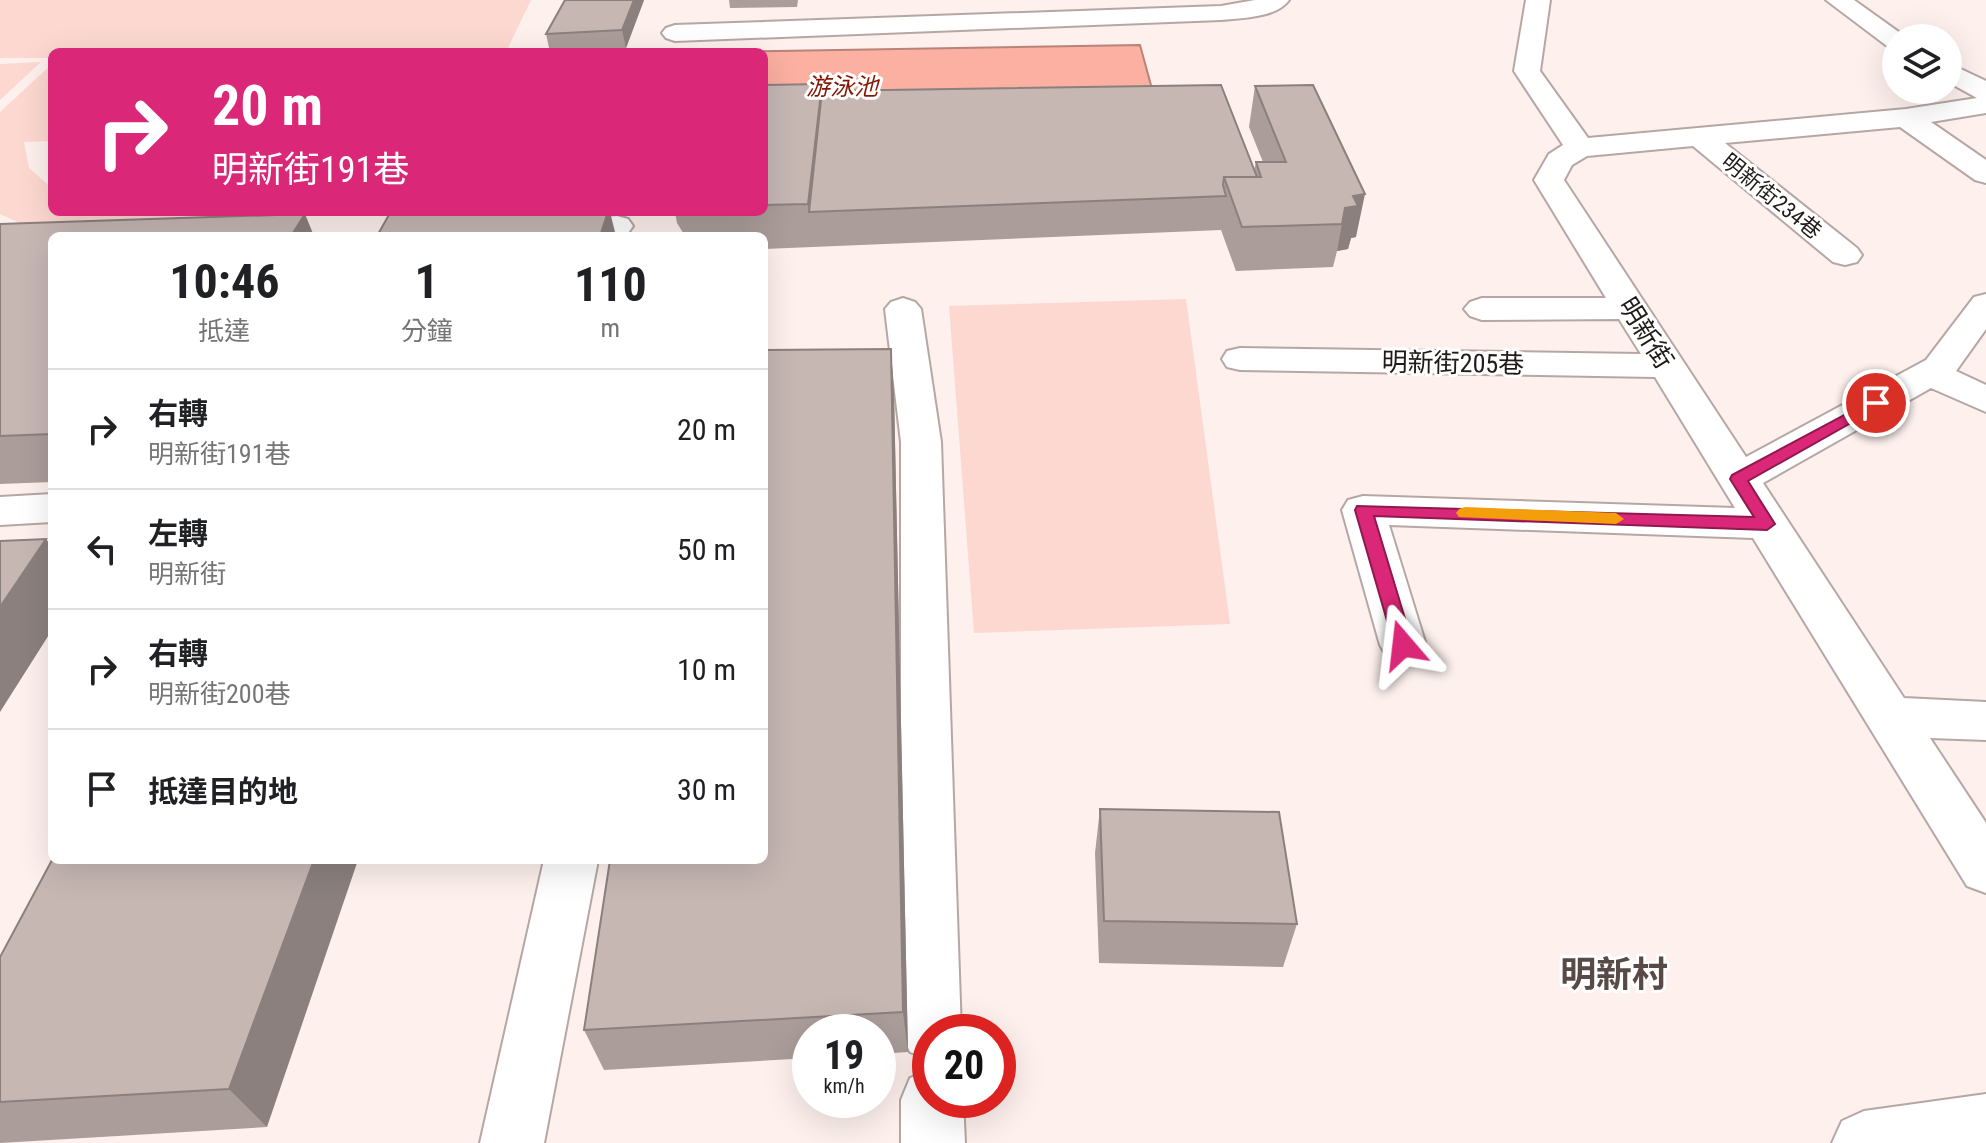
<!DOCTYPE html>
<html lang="zh-TW">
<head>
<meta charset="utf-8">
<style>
	:root { --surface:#fff; --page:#f6f6f6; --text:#202124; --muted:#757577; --line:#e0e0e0 }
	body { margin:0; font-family:"Roboto Condensed","Noto Sans TC",sans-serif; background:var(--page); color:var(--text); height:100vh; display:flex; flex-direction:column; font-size:30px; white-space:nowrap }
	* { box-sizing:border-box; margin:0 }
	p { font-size:26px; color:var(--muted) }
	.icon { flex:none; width:44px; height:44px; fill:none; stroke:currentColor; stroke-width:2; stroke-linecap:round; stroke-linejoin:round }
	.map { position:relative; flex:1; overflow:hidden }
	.side { position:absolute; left:48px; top:232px; width:720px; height:632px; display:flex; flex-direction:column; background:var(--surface); border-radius:12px; box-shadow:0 8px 32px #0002 }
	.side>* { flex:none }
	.hud { position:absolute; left:48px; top:48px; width:720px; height:168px; border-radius:12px; box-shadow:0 8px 32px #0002; background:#db2777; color:#fff; overflow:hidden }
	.buttons { position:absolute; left:1882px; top:24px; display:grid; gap:16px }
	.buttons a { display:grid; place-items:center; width:80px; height:80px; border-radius:50%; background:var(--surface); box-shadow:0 8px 32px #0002; font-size:40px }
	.speed { position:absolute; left:792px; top:1014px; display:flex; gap:16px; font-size:40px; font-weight:700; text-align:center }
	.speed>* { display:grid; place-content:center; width:104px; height:104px; border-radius:50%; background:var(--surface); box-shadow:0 8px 32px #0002; line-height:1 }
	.speed small { font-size:20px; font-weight:400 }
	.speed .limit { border:12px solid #d22; background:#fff; color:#111 }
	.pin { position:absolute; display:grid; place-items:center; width:68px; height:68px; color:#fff; margin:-34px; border:4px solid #fff; border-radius:50%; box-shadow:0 2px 8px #0007 }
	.me { position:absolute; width:88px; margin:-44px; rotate:343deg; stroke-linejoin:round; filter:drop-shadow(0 0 6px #0008) }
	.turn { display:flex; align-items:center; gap:28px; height:168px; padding:0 32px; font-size:36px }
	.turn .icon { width:104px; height:104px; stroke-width:2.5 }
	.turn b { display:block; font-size:56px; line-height:68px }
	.eta { display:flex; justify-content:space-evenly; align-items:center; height:136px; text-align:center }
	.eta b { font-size:48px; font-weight:700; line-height:56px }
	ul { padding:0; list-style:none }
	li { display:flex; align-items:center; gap:24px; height:120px; padding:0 32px; border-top:2px solid var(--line) }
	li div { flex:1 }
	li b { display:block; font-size:30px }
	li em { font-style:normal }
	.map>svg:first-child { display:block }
	.green { fill:#fcd8d0 }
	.water { fill:#fbb0a1; stroke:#b98378; stroke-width:2 }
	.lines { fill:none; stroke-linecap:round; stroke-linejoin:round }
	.minor-casing { stroke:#b7a7a4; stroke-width:4 }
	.minor { fill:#fff; fill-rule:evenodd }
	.wall { fill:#aa9d9a }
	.shaded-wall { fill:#8b807d }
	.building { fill:#c6b7b3; stroke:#8b807d; stroke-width:2 }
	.route { fill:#db2777; stroke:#8e194d; stroke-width:2 }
	.slow { fill:#f59e0b }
	.labels { text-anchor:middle; stroke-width:6; stroke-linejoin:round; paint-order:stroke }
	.far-street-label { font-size:22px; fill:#201a19; stroke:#fff }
	.far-water-label { font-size:24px; font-style:italic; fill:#811603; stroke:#fff }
	.street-label { font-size:26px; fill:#201a19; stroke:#fff }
	.near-quarter-label { font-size:36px; font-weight:bold; fill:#574a47; stroke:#fff }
</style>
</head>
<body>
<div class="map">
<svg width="1986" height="1143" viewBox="0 0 1986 1143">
	<rect width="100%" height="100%" fill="#fdf0ed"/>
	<!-- green -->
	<path class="green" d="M 0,0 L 531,0 L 506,52 L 52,52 L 52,58 L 0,58 Z
		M 41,62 L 0,100 L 0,64 Z
		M 52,64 L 52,141 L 24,142 L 29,168 L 52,188 L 52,212 L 276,212 L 157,236 L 26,226 L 0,214 L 0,112 Z
		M 1186,299 L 1230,624 L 974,633 L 949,306 Z"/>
	<!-- water -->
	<path class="water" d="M 1140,45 L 1160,118 L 764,125 L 764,52 L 715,52 Z"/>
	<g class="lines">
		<defs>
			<path id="minor" d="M 1255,0 L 1289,0 C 1276,18 1242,18 1221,20 L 675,41 L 666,38 L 662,33 L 666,28 L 675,25 L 1221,6 Z
				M 1526,0 L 1550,0 L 1540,71 L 1588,138 L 1906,109 L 1977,98 L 1948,82 L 1948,63 L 1986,81 L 1986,113 L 1931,122 L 1986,160 L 1986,183 L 1975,180 L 1900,127 L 1725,143 L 1857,248 L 1862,255 L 1857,262 L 1845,265 L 1833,262 L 1693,146 L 1587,156 L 1572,165 L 1564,180 L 1746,457 L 1926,360 L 1974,297 L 1986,294 L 1986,329 L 1956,371 L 1986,385 L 1986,412 L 1931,388 L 1763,483 L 1904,698 L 1986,702 L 1986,740 L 1930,738 L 1986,823 L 1986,893 L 1967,886 L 1753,538 L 1389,525 L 1426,645 L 1419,657 L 1403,662 L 1387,657 L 1380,645 L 1342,510 L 1348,500 L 1363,496 L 1735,508 L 1655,377 L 1240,370 L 1227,367 L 1222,359 L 1227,351 L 1240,348 L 1641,354 L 1619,319 L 1482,320 L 1470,316 L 1464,309 L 1470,302 L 1482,298 L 1606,298 L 1534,180 L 1549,154 L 1563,145 L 1514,71 Z
				M 1826,0 L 1854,0 L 1907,38 L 1896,38 L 1896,49 L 1887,46 Z
				M 617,216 L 628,219 L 633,226 L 628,233 L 612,236 L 465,236 L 469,229 L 481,226 Z
				M 903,298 L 915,302 L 921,309 L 941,442 L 961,1032 L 930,1032 L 930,1060 L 910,1052 L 901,1032 L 901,442 L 885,309 L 891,302 Z
				M 52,494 L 52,522 L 0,525 L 0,497 Z
				M 544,860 L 598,860 L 544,1143 L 480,1143 Z
				M 930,1070 L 930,1100 L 963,1100 L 965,1143 L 901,1143 L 901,1100 L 910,1078 Z
				M 1986,1094 L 1986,1143 L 1832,1143 L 1842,1121 L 1864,1111 Z"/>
		</defs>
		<!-- minor casing -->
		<use href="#minor" class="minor-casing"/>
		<!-- minor -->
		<use href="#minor" class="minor"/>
	</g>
	<!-- wall -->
	<path class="wall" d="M 644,0 L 626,48 L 550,52 L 546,34 Z
		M 729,0 L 798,0 L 797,7 L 730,8 Z
		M 822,84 L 822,91 L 1254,171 L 1256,162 L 1263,162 L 1249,127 L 1255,86 L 1356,237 L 1351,238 L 1348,249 L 1337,251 L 1333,267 L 1236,271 L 1221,230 L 764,249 L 764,236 L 685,236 L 677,223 L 675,212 L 764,212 L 764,85 Z
		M 0,224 L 52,236 L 52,482 L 0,484 Z
		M 891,349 L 894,394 L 908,1052 L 878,1054 L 878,1032 L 810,1032 L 810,1058 L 604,1070 L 584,1030 Z
		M 1100,809 L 1297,924 L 1283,967 L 1099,963 L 1095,853 Z
		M 52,860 L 267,1127 L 0,1143 L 0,957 Z"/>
	<!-- shaded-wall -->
	<path class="shaded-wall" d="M 634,0 L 644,0 L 626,48 L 622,30 Z
		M 822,84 L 826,124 L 809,212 L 808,204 Z
		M 1365,194 L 1356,237 L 1351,238 L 1348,249 L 1337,251 L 1345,208 L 1353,196 Z
		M 608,212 L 610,212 L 616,236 L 600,236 Z
		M 305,214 L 314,236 L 291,236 Z
		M 891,349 L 894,394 L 908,1052 L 903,1012 Z
		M 46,539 L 52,547 L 52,630 L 0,712 L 0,607 Z
		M 314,860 L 358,860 L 267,1127 L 229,1089 Z"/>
	<!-- building -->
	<path class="building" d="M 565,0 L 634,0 L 622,30 L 546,34 Z
		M 822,84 L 808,204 L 764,205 L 764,85 Z
		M 1221,85 L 1257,177 L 1224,177 L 1223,185 L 1226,196 L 809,212 L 822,91 Z
		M 1313,85 L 1365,194 L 1353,196 L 1358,206 L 1345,208 L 1342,224 L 1242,227 L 1224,177 L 1261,177 L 1256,162 L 1286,162 L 1255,86 Z
		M 432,212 L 608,212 L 600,236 L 377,236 L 390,213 Z
		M 305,214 L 291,236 L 52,236 L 52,434 L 0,436 L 0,224 Z
		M 891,349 L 903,1012 L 584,1030 L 610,860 L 764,860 L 764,350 Z
		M 46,539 L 0,607 L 0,541 Z
		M 1100,809 L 1279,812 L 1297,924 L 1104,921 Z
		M 52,860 L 314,860 L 229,1089 L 0,1102 L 0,957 Z"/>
	<!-- route -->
	<path class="route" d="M 1876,398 L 1881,400 L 1881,406 L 1748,481 L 1775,524 L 1767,530 L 1374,516 L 1413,645 L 1403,652 L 1394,645 L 1355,510 L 1357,506 L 1754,517 L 1730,479 L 1732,475 Z"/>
	<!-- slow -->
	<path class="slow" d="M 1465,507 L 1616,513 L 1624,519 L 1616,524 L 1459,517 L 1456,513 L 1459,509 Z"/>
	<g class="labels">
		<!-- far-street labels -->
		<g class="far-street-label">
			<text transform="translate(1772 196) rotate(39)" y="8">明新街234巷</text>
		</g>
		<!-- far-water labels -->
		<g class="far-water-label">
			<text x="842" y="95">游泳池</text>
		</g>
		<!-- street labels -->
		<g class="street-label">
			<text transform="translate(1646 333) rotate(58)" y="9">明新街</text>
			<text transform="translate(1453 363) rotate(1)" y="9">明新街205巷</text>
		</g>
		<!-- near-quarter labels -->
		<g class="near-quarter-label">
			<text x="1614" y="987">明新村</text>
		</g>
	</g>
</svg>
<div class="buttons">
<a><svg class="icon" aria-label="layers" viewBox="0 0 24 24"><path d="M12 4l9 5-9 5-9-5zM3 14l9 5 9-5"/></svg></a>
</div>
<div class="speed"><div>19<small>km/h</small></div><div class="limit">20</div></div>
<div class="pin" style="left:1876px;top:403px;background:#d93025"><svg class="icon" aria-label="arrive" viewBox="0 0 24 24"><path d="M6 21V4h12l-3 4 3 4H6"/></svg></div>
<svg class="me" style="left:1403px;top:645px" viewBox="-20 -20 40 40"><path d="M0-17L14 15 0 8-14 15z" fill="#db2777" stroke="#fff" stroke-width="4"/></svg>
<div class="hud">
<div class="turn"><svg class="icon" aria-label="right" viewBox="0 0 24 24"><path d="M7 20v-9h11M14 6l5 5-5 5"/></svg><div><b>20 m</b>明新街191巷</div></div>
</div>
<section class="side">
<div class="eta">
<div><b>10:46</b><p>抵達</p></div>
<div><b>1</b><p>分鐘</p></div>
<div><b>110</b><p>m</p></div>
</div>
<ul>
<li><svg class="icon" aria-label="right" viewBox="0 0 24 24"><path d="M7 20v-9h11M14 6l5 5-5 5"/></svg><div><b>右轉</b><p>明新街191巷</p></div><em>20 m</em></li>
<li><svg class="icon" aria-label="left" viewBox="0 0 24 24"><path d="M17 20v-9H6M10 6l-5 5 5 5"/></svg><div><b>左轉</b><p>明新街</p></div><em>50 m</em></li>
<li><svg class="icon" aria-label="right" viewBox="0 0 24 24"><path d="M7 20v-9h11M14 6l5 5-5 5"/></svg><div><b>右轉</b><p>明新街200巷</p></div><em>10 m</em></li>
<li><svg class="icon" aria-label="arrive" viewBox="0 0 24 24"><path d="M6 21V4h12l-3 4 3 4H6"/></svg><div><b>抵達目的地</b></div><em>30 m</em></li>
</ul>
</section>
</div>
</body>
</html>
